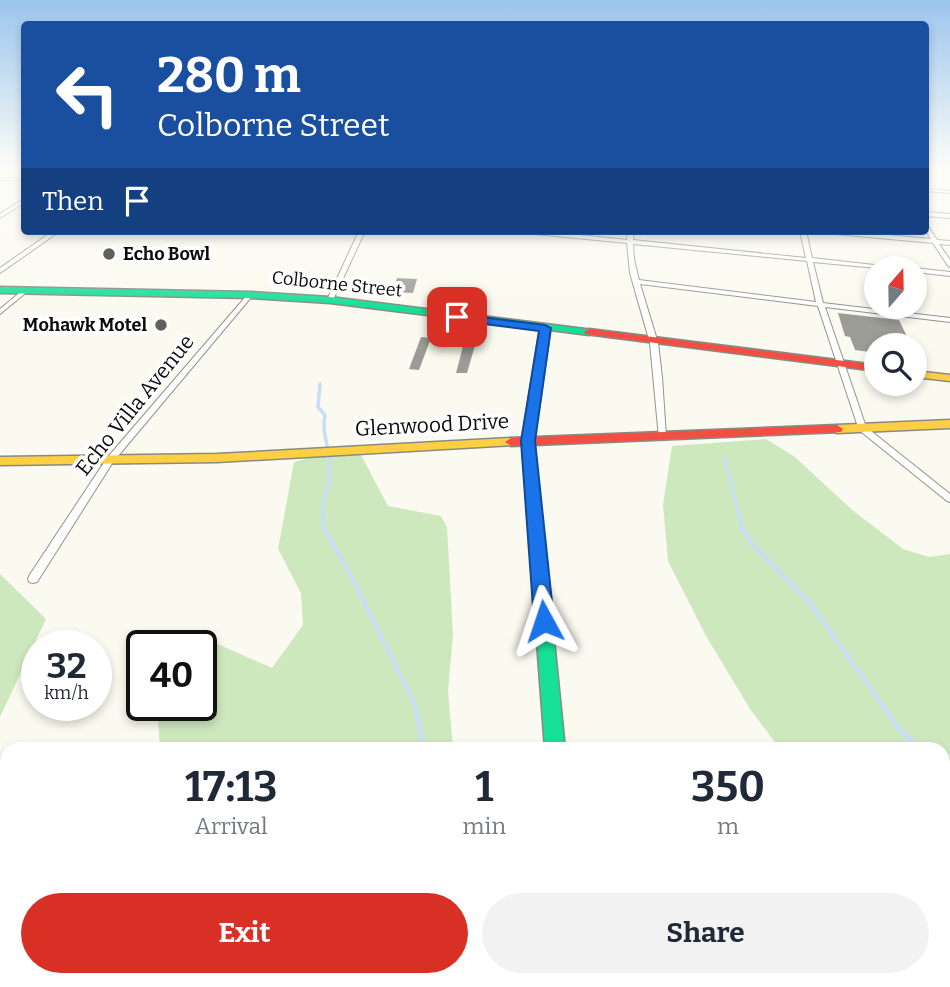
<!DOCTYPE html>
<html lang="en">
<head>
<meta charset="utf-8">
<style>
	:root { --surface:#fff; --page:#f2f2f3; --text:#1f2937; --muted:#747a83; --accent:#d93025 }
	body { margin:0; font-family:Bitter,serif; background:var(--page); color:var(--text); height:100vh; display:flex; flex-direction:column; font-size:26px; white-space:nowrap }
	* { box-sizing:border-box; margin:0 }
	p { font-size:23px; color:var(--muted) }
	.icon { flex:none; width:38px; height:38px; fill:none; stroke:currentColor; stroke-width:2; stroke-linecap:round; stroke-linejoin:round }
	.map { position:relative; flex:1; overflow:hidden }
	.sheet { position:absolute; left:0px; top:742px; width:950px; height:245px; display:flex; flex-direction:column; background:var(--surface); border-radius:21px 21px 0 0; box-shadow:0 4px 10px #0003 }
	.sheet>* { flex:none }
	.guide { position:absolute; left:21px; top:21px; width:908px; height:214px; border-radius:7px; box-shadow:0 4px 10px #0003; background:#1a4fa0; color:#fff; overflow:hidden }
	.needle { width:46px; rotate:20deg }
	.tools { position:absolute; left:864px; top:256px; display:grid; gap:14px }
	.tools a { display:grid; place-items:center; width:63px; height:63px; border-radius:50%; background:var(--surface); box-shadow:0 4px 10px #0003; font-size:35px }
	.speed { position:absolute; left:21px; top:630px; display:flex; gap:14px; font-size:35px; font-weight:700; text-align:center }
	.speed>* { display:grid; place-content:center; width:91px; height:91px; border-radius:50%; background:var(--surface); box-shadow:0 4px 10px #0003; line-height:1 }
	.speed small { font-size:18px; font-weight:400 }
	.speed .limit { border:4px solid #111; border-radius:10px; background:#fff; color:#111 }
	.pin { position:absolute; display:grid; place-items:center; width:60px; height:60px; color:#fff; margin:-30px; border-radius:14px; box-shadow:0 4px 10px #0006 }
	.me { position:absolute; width:77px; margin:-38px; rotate:355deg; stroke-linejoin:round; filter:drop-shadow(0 0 5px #0008) }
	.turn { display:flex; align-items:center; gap:24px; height:147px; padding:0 21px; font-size:32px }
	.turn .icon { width:91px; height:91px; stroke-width:2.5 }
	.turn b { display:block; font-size:49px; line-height:60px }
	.then { display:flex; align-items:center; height:66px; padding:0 21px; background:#0003; gap:14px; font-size:26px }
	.eta { display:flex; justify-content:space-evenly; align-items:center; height:119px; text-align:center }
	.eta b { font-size:42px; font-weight:700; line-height:49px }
	.action { display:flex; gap:14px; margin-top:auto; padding:14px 21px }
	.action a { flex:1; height:80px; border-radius:42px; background:var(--accent); color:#fff; font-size:28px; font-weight:700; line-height:80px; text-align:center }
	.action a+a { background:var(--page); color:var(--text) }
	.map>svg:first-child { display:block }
	.forest { fill:#cee8be }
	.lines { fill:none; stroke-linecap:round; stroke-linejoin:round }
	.stream-far2 { stroke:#c7def4; stroke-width:3.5 }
	.stream-far1 { stroke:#c7def4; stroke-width:4.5 }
	.stream { stroke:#c7def4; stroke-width:5 }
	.building { fill:#9c9c96 }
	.street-casing { stroke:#93938f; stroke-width:2 }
	.fast-casing { stroke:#8a8a85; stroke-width:3 }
	.slow-casing { stroke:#8a8a85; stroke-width:3 }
	.jam-casing { stroke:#8a8a85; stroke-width:3 }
	.street { fill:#fefefd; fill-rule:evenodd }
	.fast { fill:#16e098; fill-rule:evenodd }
	.slow { fill:#ffcf43; fill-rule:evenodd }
	.jam { fill:#f24e42; fill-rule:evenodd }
	.route { fill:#1a73e8; stroke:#114b97; stroke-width:2 }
	.poi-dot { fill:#5f5f5c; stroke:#fff; stroke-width:2.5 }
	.labels { text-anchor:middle; stroke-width:7; stroke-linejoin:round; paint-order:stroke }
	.far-poi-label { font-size:18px; font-weight:bold; fill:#0c0c0c; stroke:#fff; text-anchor:start }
	.far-street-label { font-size:18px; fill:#0c0c0c; stroke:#fff }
	.street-label { font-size:21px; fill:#0c0c0c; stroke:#fff }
</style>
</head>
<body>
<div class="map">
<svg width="950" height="987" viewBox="0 0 950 987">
	<rect width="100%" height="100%" fill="#fafaf0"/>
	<!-- forest -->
	<path class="forest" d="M 766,439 L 795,457 L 851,509 L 903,549 L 929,557 L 950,554 L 950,917 L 943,912 L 943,749 L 780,749 L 750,709 L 706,636 L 668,561 L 663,505 L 672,446 Z
		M 327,453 L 360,453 L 388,506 L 441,516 L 447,527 L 453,635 L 448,691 L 453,749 L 160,749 L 157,705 L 201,705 L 201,646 L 187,644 L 204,638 L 272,668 L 303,625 L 301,593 L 278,549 L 294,462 Z
		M 0,574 L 46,619 L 0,717 Z
		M 0,971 L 7,971 L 7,980 L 379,980 L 376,987 L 0,987 Z"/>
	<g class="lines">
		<!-- stream-far2 -->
		<path class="stream-far2" d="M 320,384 L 318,407 L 325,415 C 321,435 331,450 330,469 C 329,491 319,503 324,528
			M 725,459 L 742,528"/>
		<!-- stream-far1 -->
		<path class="stream-far1" d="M 323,527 L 354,581 L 415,705 L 419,727
			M 741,527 L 751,543 L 810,603 L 898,727"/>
		<!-- stream -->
		<path class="stream" d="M 419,726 L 423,749
			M 896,726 L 920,749
			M 943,765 L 950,769
			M 374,987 L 376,980"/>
	</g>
	<!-- building -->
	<path class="building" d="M 397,278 L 417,279 L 413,293 L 393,292 Z
		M 838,313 L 899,320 L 911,345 L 877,345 L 877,353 L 855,350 L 850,337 L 845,336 Z
		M 466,335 L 478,335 L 467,373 L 456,373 Z
		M 421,337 L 431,338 L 419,370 L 409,369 Z"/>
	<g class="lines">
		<defs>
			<path id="street" d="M 0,178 L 24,178 L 24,180 L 0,180 Z
				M 926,189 L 950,191 L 950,193 L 926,191 Z
				M 22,200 L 24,200 L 24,203 L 0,218 L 0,214 Z
				M 926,212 L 950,214 L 950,218 L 926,216 Z
				M 926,225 L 928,226 L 937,240 L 950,241 L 950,245 L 939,244 L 950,260 L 950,267 L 948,266 L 933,243 L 825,233 L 822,231 L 842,231 L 931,239 L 926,231 Z
				M 53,231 L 60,231 L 0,273 L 0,268 Z
				M 359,231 L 365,231 L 333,300 L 328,301 L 327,300 Z
				M 522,231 L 541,231 L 627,240 L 628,231 L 634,231 L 633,240 L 806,258 L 800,231 L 806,231 L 812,258 L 892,267 L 893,268 L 877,268 L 813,262 L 823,303 L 950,318 L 950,322 L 825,307 L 866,427 L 950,494 L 950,502 L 947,501 L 859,430 L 818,306 L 640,284 L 658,343 L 662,377 L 666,436 L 662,439 L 659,438 L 650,343 L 630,273 L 627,243 L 525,233 ZM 633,244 L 807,261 L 816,302 L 639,280 L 634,259 Z
				M 915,268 L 950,272 L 950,276 L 915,272 Z
				M 23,290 L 28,291 L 0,314 L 0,309 Z
				M 248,294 L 253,295 L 113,462 L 37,582 L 33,583 L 29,582 L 28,579 L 29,576 L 107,458 Z"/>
			<path id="fast" d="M 0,287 L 250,292 L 330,297 L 593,330 L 594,332 L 589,335 L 550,330 L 534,441 L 565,749 L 545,749 L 522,441 L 540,329 L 330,303 L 250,298 L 0,293 Z"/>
			<path id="slow" d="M 915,371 L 950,375 L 950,381 L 915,377 Z
				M 950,420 L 950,428 L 837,433 L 831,429 L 837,425 Z
				M 511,438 L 516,439 L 517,442 L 516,445 L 217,462 L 0,465 L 0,457 L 217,454 Z"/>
			<path id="jam" d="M 589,329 L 877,365 L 877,371 L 585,334 L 584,332 Z
				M 837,425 L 843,429 L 841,432 L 511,446 L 505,442 L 511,438 Z
				M 563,980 L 589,980 L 589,987 L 563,987 Z"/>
		</defs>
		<!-- street casing -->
		<use href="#street" class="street-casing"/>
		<!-- fast casing -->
		<use href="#fast" class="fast-casing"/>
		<!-- slow casing -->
		<use href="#slow" class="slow-casing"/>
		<!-- jam casing -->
		<use href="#jam" class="jam-casing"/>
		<!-- street -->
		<use href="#street" class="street"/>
		<!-- fast -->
		<use href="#fast" class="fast"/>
		<!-- slow -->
		<use href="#slow" class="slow"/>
		<!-- jam -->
		<use href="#jam" class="jam"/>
	</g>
	<!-- sky -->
	<linearGradient id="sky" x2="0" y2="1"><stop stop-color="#9bc5ed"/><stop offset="0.55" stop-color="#fdfdf8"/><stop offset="1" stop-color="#fdfdf8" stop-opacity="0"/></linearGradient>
	<rect width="950" height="308" fill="url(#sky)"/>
	<!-- route -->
	<path class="route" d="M 457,314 L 545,325 L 551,328 L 535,441 L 554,621 L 551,626 L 537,626 L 534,621 L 521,441 L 539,331 L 453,320 L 453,315 Z"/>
	<!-- markers -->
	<g class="poi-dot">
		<circle cx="109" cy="254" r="7"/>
		<circle cx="161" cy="325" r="7"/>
	</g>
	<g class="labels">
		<!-- far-poi labels -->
		<g class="far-poi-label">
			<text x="123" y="260">Echo Bowl</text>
			<text x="147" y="331" text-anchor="end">Mohawk Motel</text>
		</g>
		<!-- far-street labels -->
		<g class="far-street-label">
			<text transform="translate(337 284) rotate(6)" y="6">Colborne Street</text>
		</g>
		<!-- street labels -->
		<g class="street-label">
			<text transform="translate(135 405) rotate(-51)" y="7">Echo Villa Avenue</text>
			<text transform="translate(432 425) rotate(-3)" y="7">Glenwood Drive</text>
		</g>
	</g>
</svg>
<div class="tools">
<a><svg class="needle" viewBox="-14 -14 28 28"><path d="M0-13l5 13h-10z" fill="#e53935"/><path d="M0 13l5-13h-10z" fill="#747a83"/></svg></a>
<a><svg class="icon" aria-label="search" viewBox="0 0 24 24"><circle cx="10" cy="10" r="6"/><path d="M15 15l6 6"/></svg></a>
</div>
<div class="speed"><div>32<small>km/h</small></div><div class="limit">40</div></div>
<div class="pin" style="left:457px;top:317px;background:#d93025"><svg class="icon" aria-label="arrive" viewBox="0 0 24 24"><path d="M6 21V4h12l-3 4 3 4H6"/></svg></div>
<svg class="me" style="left:544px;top:621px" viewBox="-20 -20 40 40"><path d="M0-17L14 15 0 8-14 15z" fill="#1a73e8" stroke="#fff" stroke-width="4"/></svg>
<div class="guide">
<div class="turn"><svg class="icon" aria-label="left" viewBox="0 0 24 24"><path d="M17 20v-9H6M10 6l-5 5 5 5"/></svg><div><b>280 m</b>Colborne Street</div></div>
<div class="then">Then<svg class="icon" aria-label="arrive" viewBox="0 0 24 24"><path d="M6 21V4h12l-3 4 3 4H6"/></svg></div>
</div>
<section class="sheet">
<div class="eta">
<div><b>17:13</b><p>Arrival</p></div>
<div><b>1</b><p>min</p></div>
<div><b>350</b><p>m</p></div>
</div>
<div class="action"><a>Exit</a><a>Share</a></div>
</section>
</div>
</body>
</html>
